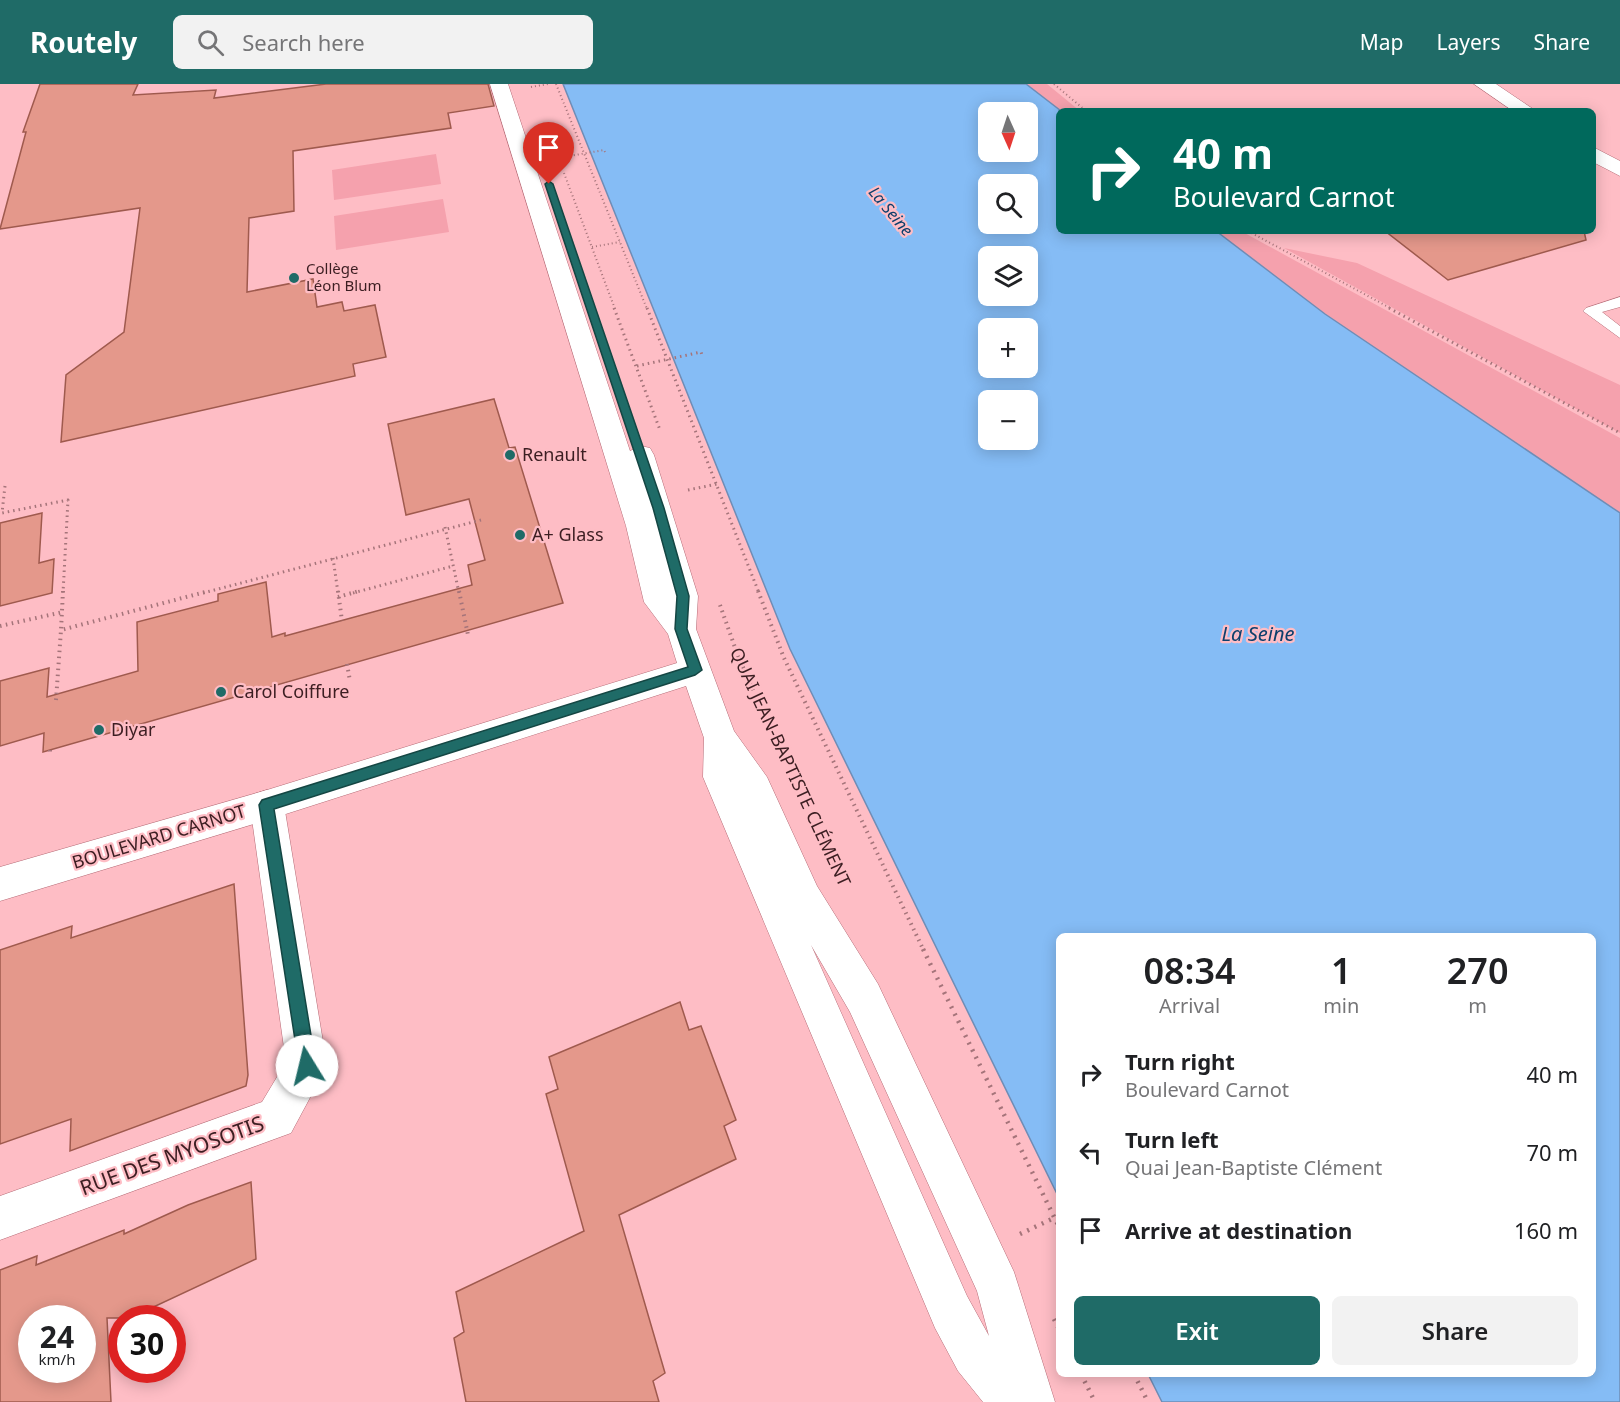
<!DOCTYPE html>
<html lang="en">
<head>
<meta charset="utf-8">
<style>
	:root { --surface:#fff; --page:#f2f2f2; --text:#202124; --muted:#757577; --accent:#1f6b67 }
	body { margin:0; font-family:"Noto Sans",sans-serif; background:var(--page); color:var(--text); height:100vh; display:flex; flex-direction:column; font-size:22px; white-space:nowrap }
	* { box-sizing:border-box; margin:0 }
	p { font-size:20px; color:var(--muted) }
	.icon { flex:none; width:33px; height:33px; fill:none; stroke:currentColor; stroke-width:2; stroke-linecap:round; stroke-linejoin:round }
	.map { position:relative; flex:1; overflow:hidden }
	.side { position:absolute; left:1056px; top:849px; width:540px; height:444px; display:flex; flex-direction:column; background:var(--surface); border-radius:9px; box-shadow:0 3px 15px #0003 }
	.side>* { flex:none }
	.top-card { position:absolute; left:1056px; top:24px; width:540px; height:126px; border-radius:9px; box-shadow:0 3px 15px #0003; background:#00695c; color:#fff; overflow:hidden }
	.needle { width:39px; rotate:177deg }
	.controls { position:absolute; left:978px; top:18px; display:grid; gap:12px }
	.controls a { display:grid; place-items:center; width:60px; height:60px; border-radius:9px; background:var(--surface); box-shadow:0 3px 15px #0003; font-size:30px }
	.speed { position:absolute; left:18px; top:1221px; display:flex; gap:12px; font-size:30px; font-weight:700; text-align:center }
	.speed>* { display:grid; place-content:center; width:78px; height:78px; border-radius:50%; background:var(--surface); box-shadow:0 3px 15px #0003; line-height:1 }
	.speed small { font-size:15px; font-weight:400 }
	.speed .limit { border:9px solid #d22; background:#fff; color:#111 }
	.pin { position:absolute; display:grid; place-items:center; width:51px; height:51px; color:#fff; margin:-62px -26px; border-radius:50% 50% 50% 0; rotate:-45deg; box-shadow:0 0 6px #0007 }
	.pin .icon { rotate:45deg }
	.me { position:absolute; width:66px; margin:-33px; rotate:351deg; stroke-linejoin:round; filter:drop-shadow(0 0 4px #0008) }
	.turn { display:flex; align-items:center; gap:21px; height:126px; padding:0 18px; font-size:27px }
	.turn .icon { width:78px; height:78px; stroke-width:2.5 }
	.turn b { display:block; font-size:42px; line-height:51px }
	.eta { display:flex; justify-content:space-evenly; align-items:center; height:102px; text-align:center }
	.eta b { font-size:36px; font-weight:600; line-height:42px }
	.primary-button { display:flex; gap:12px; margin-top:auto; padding:12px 18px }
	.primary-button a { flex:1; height:69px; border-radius:9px; background:var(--accent); color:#fff; font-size:24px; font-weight:600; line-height:69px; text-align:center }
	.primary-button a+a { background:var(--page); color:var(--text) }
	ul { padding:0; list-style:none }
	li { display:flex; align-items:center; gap:18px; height:78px; padding:0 18px }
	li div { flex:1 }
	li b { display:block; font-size:22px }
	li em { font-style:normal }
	header { display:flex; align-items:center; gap:36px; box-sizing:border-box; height:84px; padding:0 30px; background:var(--accent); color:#fff }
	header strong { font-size:28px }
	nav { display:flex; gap:33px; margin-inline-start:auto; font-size:21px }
	.search { width:420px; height:54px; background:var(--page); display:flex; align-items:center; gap:15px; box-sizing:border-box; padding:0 21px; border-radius:9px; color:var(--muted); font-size:22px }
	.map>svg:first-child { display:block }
	.green { fill:#f5a1ad }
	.water { fill:#85bcf5; stroke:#6f8db6; stroke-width:1.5; fill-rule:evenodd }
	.building { fill:#e4988b; stroke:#9f5a4e; stroke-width:1.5; fill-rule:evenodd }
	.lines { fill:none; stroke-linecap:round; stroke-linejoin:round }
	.lane-casing { stroke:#b56c77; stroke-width:1 }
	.street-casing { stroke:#b56c77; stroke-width:1 }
	.secondary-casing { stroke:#b56c77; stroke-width:1 }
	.path-far3 { stroke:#a5747a; stroke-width:2; stroke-dasharray:1 3; stroke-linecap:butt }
	.path-far2 { stroke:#a5747a; stroke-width:3; stroke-dasharray:1.5 4; stroke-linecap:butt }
	.path-far1 { stroke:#a5747a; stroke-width:4; stroke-dasharray:1.5 4.5; stroke-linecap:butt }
	.path { stroke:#a5747a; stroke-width:4.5; stroke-dasharray:2 6; stroke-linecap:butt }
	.lane { fill:#fff; fill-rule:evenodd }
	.street { fill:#fff; fill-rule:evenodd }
	.secondary { fill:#fff; fill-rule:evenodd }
	.path-bridge-far1 { stroke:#a5747a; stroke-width:2; stroke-dasharray:1 3; stroke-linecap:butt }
	.path-bridge { stroke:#a5747a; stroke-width:3; stroke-dasharray:1.5 4; stroke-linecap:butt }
	.route { fill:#1f6b67; stroke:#144643; stroke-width:1.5 }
	.poi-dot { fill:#1f6b67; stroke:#febdc5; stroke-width:2 }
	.labels { text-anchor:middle; stroke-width:4.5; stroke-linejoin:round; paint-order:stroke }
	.far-poi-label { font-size:15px; fill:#3c1e22; stroke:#febdc5; text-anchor:start }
	.far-water-label { font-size:16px; font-style:italic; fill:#0d3f6c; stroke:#febdc5 }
	.poi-label { font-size:18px; fill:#3c1e22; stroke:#febdc5; text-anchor:start }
	.street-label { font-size:18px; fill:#3c1e22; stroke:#febdc5 }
	.water-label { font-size:20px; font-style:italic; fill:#0d3f6c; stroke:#febdc5 }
	.near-street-label { font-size:21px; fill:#3c1e22; stroke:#febdc5 }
</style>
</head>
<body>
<header>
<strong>Routely</strong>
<div class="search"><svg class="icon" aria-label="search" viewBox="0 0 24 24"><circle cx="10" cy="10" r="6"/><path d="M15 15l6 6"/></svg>Search here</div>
<nav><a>Map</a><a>Layers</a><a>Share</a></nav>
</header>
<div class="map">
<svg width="1620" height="1318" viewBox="0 0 1620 1318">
	<rect width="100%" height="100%" fill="#febdc5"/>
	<!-- green -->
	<path class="green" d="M 1026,0 L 1047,0 L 1080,27 L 1061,27 Z
		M 436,70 L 441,100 L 334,116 L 332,86 Z
		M 443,115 L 449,148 L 336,166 L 334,132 Z
		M 1216,147 L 1241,147 L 1620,354 L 1620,429 L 1325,230 Z
		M 1284,164 L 1357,179 L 1620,301 L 1620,349 Z"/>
	<!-- water -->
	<path class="water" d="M 563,0 L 1026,0 L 1061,27 L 1059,27 L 1059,147 L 1216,147 L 1325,230 L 1620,429 L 1620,1318 L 1162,1318 L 1148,1290 L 1593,1290 L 1593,852 L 1059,852 L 1059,1114 L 790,565 ZM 988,28 L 1028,28 L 1028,68 L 988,68 ZM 1028,100 L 1028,140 L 988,140 L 988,100 ZM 1028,172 L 1028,212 L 988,212 L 988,172 ZM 988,244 L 1028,244 L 1028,284 L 988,284 ZM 988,316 L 1028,316 L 1028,356 L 988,356 Z"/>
	<!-- building -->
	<path class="building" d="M 40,0 L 138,0 L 133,11 L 216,6 L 214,14 L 326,0 L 488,0 L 494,22 L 448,29 L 451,44 L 293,67 L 294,127 L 249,134 L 247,208 L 313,195 L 317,223 L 342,218 L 344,227 L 375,221 L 386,273 L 353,280 L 355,292 L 61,358 L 66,291 L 124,248 L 140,124 L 0,145 L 26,48 L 23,48 Z
		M 1385,147 L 1584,147 L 1586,156 L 1448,196 Z
		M 494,315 L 509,364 L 515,363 L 563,519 L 43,668 L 44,649 L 0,662 L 0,597 L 49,584 L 47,613 L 138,587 L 137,538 L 218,517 L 218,510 L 266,498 L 272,553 L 285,549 L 285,552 L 472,501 L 468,481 L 485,476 L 469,415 L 406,431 L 388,340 Z
		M 42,429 L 39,479 L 54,475 L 52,509 L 0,522 L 0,439 Z
		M 234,800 L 248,991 L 246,1002 L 70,1067 L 71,1035 L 0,1060 L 0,866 L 72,842 L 71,854 Z
		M 680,918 L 689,946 L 701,942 L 736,1036 L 724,1042 L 736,1075 L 619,1131 L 665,1289 L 653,1297 L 659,1318 L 466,1318 L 454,1254 L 464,1248 L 456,1208 L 584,1147 L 546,1010 L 558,1005 L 549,973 Z
		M 251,1098 L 256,1175 L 130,1234 L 107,1234 L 111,1318 L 0,1318 L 0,1186 L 37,1172 L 36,1181 L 124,1146 L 124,1150 L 188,1121 ZM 32,1234 L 82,1234 L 82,1286 L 32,1286 Z"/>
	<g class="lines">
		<defs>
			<path id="lane" d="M 1620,213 L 1620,223 L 1602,228 L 1620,242 L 1620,254 L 1583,227 L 1586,224 Z"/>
			<path id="street" d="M 267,706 L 279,710 L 284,721 L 327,982 L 291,1049 L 0,1156 L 0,1112 L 262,1018 L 286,978 L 250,721 L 255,710 Z"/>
			<path id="secondary" d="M 490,0 L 508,0 L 630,367 L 641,362 L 650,364 L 654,371 L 698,512 L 696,545 L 734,647 L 767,693 L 817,802 L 878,900 L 1014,1188 L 1055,1318 L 983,1318 L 958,1287 L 935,1244 L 703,693 L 704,654 L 686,602 L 267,736 L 0,817 L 0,783 L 267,706 L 677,579 L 668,550 L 644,518 L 626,442 ZM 811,861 L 850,928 L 977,1207 L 989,1252 L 967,1212 Z
				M 1474,0 L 1496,0 L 1536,27 L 1513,27 Z
				M 1593,63 L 1620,77 L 1620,92 L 1593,78 Z"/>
		</defs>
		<!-- lane casing -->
		<use href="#lane" class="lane-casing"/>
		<!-- street casing -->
		<use href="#street" class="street-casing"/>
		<!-- secondary casing -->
		<use href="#secondary" class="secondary-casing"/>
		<!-- path-far3 -->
		<path class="path-far3" d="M 556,0 L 647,225
			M 1054,0 L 1086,27
			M 531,3 L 548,0
			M 564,89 L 615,225
			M 1248,147 L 1392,225
			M 592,163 L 620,158"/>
		<!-- path-far2 -->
		<path class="path-far2" d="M 614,224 L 660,346
			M 647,224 L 759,509
			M 1389,224 L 1620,349
			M 5,402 L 2,429 L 68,416 L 63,509
			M 688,406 L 717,400
			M 445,443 L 459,509
			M 333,474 L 338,509
			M 203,509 L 481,436
			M 353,509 L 453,482"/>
		<!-- path-far1 -->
		<path class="path-far1" d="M 63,507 L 61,546 L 209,507
			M 338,507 L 342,537
			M 459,507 L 468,551
			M 758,507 L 784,574 L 924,867
			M 338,513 L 359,507
			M 720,521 L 738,572 L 784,675
			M 0,542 L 63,528
			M 347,580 L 350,597
			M 56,616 L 61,546
			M 50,666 L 50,669
			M 831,773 L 842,796"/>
		<!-- path -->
		<path class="path" d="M 923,865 L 1059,1143
			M 1020,1150 L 1054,1134
			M 1054,1235 L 1059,1245
			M 1081,1290 L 1095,1318
			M 1134,1290 L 1148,1318"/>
		<!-- lane -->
		<use href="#lane" class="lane"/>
		<!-- street -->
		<use href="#street" class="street"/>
		<!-- secondary -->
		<use href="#secondary" class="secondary"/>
		<!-- path-bridge-far1 -->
		<path class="path-bridge-far1" d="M 558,74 L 604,66 L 606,70"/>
		<!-- path-bridge -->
		<path class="path-bridge" d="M 637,282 L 701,268 L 702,271"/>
	</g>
	<!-- route -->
	<path class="route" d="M 549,97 L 553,100 L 664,424 L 689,512 L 687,545 L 702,586 L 695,591 L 274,725 L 316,982 L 313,988 L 307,990 L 301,988 L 299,982 L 259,721 L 262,716 L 688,583 L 675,545 L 677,512 L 653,424 L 545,100 Z"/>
	<!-- markers -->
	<g class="poi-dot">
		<circle cx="294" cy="194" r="6"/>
		<circle cx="510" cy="371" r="6"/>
		<circle cx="520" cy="451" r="6"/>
		<circle cx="221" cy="608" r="6"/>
		<circle cx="99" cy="646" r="6"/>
	</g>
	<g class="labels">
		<!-- far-poi labels -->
		<g class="far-poi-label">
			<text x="306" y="190">Collège<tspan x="306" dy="17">Léon Blum</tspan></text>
		</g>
		<!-- far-water labels -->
		<g class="far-water-label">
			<text transform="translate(891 127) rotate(50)" y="6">La Seine</text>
		</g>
		<!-- poi labels -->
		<g class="poi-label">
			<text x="522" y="377">Renault</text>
			<text x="532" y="457">A+ Glass</text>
			<text x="233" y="614">Carol Coiffure</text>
			<text x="111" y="652">Diyar</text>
		</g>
		<!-- street labels -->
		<g class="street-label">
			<text transform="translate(790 683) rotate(65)" y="6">QUAI JEAN-BAPTISTE CLÉMENT</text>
			<text transform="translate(159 753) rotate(-17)" y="6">BOULEVARD CARNOT</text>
		</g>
		<!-- water labels -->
		<g class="water-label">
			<text x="1258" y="557">La Seine</text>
		</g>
		<!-- near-street labels -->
		<g class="near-street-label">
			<text transform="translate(172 1072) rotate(-20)" y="7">RUE DES MYOSOTIS</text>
		</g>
	</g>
</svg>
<div class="controls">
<a><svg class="needle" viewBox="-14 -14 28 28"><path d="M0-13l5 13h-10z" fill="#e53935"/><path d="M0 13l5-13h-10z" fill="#757577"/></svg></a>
<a><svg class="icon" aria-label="search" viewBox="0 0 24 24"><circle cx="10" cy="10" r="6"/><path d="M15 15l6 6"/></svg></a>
<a><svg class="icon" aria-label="layers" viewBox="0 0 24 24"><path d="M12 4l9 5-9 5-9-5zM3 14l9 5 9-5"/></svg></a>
<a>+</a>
<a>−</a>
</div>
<div class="speed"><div>24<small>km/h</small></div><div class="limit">30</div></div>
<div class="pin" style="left:549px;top:100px;background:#d93025"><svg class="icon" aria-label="arrive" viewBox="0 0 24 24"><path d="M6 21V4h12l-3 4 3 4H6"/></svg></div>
<svg class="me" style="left:307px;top:982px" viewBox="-20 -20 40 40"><circle r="19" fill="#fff"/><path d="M0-13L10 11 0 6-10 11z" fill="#1f6b67"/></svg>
<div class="top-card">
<div class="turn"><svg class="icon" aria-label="right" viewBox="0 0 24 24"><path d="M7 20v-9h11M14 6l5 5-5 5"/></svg><div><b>40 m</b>Boulevard Carnot</div></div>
</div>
<section class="side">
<div class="eta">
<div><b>08:34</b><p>Arrival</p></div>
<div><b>1</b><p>min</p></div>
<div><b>270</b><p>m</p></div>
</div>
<ul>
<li><svg class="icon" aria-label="right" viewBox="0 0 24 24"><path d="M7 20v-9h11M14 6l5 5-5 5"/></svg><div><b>Turn right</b><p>Boulevard Carnot</p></div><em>40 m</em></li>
<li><svg class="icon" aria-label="left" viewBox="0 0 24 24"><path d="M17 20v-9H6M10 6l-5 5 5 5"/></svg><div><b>Turn left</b><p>Quai Jean-Baptiste Clément</p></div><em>70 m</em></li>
<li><svg class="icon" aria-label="arrive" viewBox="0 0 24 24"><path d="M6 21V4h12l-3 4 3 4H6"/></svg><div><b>Arrive at destination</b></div><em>160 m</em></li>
</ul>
<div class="primary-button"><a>Exit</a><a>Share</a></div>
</section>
</div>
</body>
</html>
